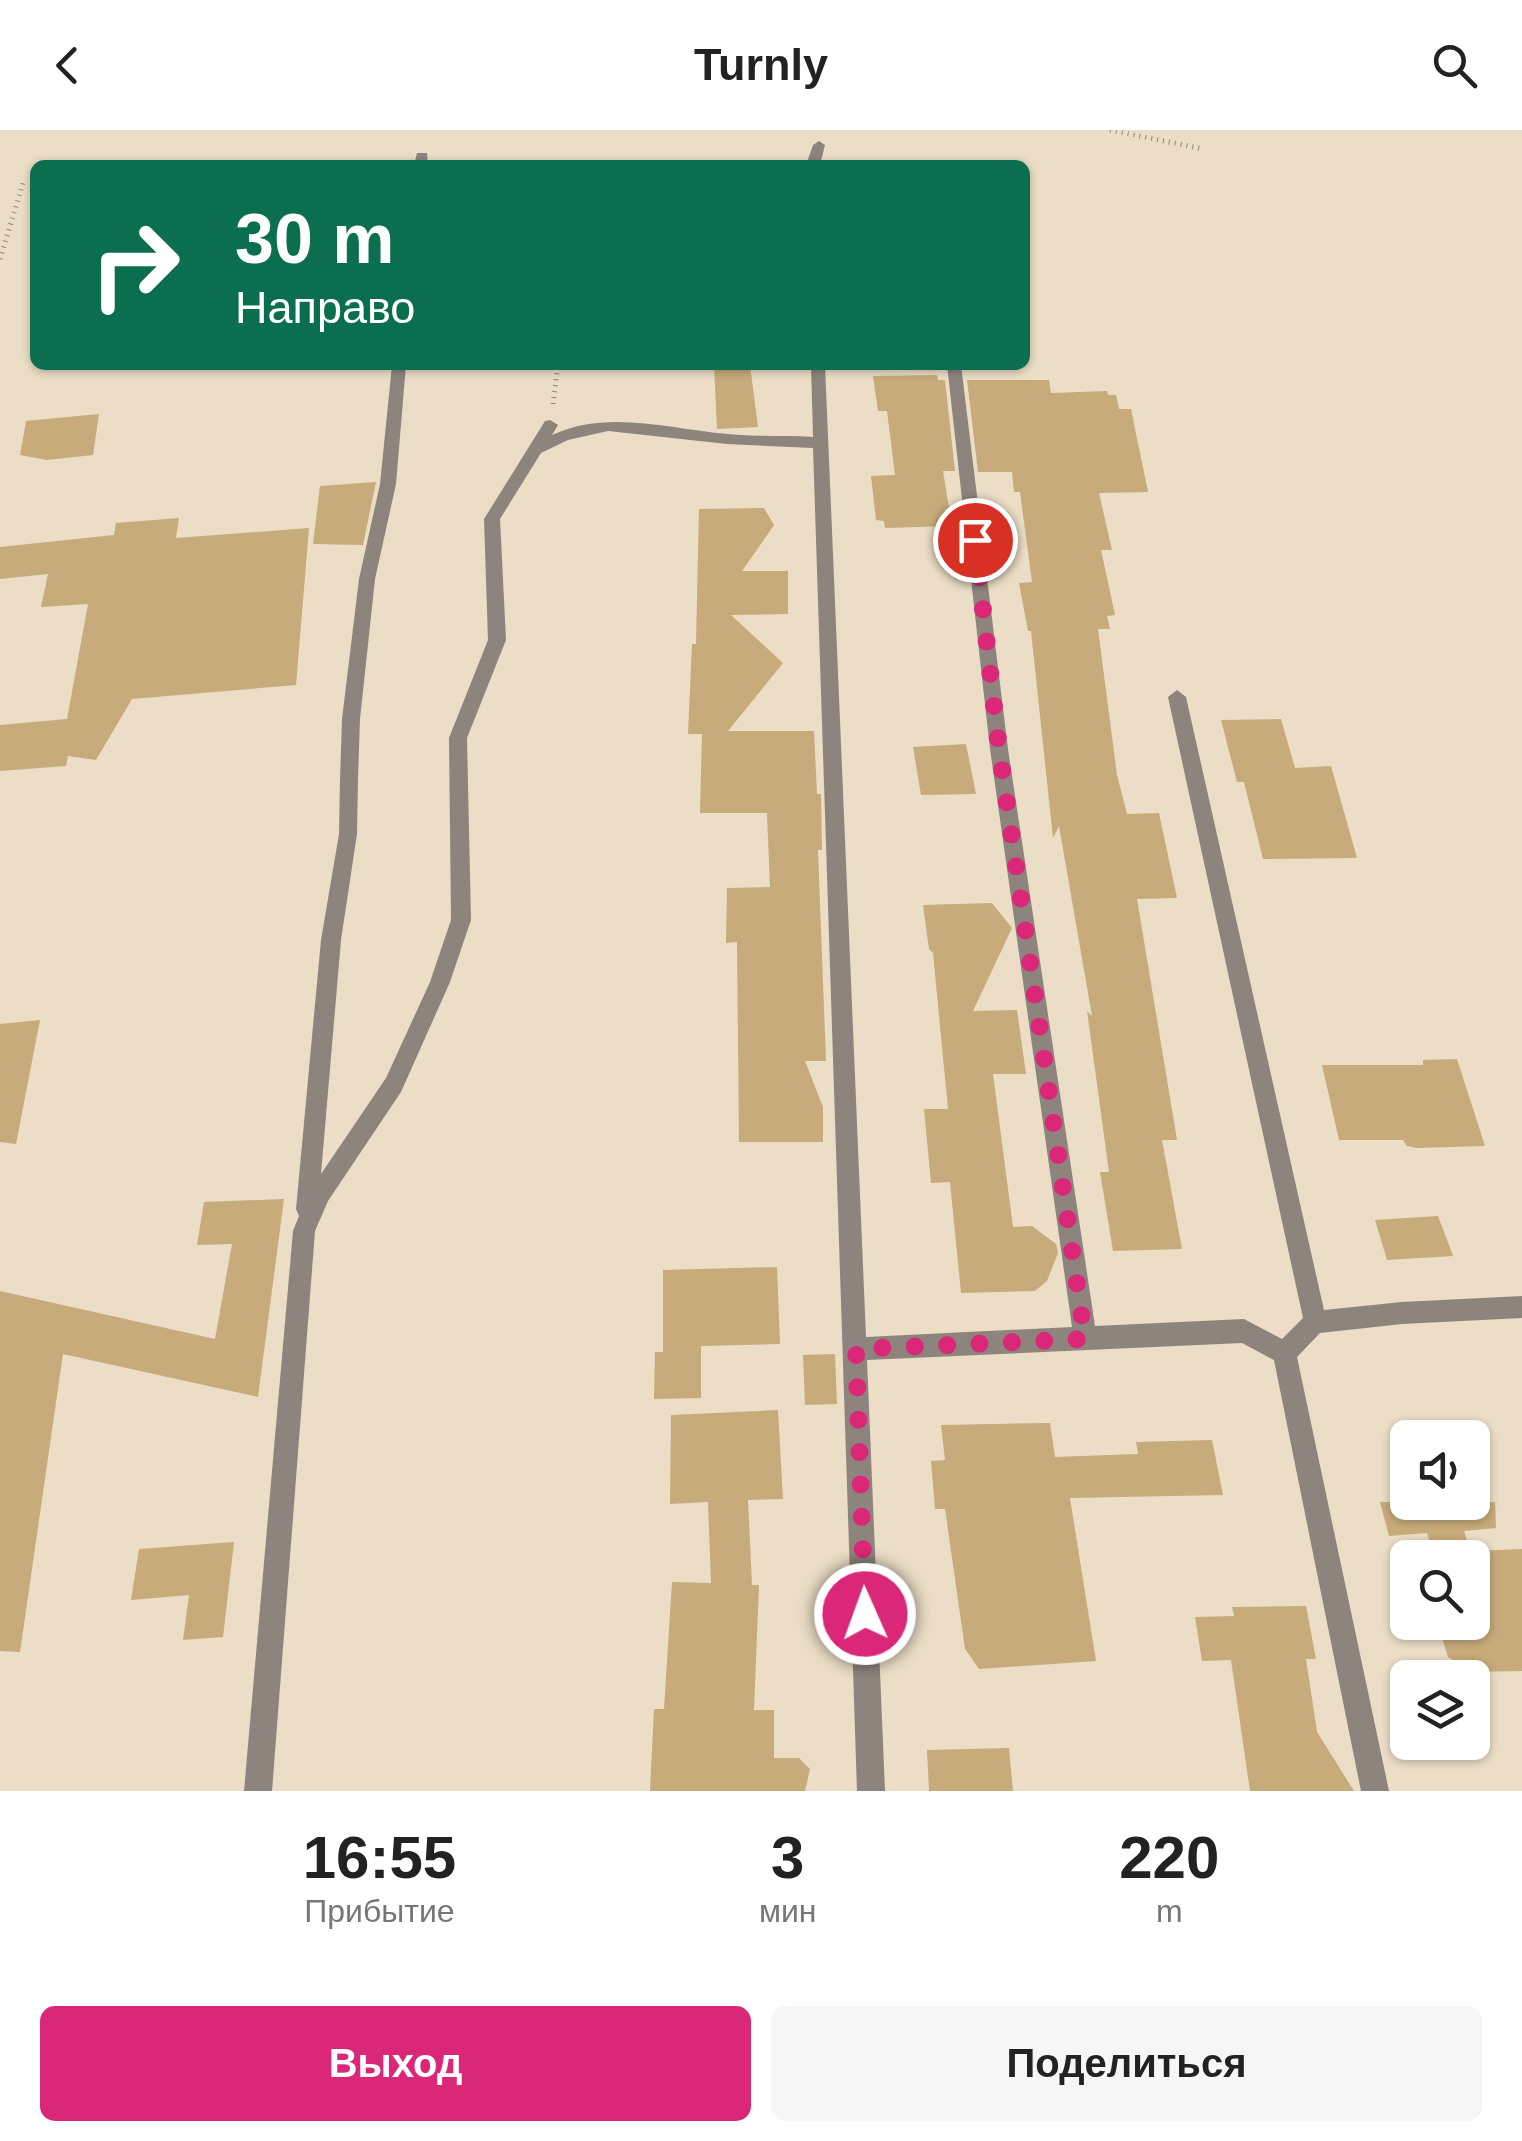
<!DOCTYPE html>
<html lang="ru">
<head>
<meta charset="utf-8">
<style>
	:root { --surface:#fff; --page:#f6f6f6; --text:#222; --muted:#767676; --accent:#db2777 }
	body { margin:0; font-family:Helvetica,sans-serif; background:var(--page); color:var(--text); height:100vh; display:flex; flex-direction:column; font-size:38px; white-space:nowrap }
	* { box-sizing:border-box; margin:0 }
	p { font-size:32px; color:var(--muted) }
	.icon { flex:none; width:55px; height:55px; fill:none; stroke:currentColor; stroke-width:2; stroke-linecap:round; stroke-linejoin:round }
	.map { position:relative; height:1661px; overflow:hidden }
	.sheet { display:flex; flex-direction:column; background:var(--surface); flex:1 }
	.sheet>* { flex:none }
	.banner { position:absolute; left:30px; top:30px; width:1000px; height:210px; border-radius:15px; box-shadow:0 2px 8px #0004; background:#0b6e4f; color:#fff; overflow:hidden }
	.tools { position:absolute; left:1390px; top:1290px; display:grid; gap:20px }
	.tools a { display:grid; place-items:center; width:100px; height:100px; border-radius:15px; background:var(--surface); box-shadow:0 2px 8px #0004; font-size:50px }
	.pin { position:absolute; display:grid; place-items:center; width:85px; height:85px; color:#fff; margin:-42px; border:5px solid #fff; border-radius:50%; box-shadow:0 2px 10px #0007 }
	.me { position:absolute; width:110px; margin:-55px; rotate:358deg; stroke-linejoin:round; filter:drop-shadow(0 0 8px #0008) }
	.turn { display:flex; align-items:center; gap:35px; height:210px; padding:0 40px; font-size:45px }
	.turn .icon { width:130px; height:130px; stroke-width:2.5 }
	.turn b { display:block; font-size:70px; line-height:85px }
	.eta { display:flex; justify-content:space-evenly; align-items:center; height:170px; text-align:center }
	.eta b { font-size:60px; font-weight:700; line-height:70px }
	.button { display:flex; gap:20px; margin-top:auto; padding:20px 40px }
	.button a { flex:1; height:115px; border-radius:15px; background:var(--accent); color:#fff; font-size:40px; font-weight:700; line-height:115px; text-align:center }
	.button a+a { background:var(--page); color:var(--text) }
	header { display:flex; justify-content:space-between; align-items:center; height:130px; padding:0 40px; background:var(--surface); font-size:45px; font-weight:700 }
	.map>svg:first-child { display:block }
	.building { fill:#c7ab7a }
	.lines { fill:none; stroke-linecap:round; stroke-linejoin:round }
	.path { stroke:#908777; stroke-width:5; stroke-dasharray:1 5; stroke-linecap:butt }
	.lane { fill:#8d857d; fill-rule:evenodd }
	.street { fill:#8d857d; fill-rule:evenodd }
	.route { stroke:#db2777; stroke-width:18; stroke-dasharray:0 32.4 }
</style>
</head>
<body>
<header><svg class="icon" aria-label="back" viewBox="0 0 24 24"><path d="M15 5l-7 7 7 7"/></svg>Turnly<svg class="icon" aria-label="search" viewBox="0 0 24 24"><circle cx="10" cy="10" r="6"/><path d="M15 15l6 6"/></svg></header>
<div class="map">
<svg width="1522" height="1661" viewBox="0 0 1522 1661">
	<rect width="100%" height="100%" fill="#ebddc6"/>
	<!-- building -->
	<path class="building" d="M 714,235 L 750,235 L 758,297 L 717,299 Z
		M 937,245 L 938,250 L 945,250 L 955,341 L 943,341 L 952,396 L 885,398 L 884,391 L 876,390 L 871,346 L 895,345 L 887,281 L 878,281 L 873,246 Z
		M 967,250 L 1049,250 L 1051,263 L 1107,261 L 1108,265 L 1116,265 L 1119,279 L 1131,279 L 1148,362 L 1099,363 L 1112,420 L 1101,420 L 1115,485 L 1107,486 L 1110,499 L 1098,499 L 1117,645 L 1127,684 L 1159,683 L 1177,768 L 1137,769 L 1177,1010 L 1162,1010 L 1182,1119 L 1113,1121 L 1100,1042 L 1109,1042 L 1087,881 L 1092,886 L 1059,696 L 1053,708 L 1031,501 L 1028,501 L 1019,453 L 1032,452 L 1020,362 L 1014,362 L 1012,342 L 978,342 Z
		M 99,284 L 93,325 L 47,330 L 20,325 L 26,291 Z
		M 376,352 L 363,415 L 313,414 L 320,356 Z
		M 764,378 L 774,395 L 742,441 L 788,441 L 788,484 L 731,485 L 783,533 L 728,601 L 814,601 L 817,664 L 821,664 L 822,720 L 818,720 L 826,931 L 805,931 L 823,977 L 823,1012 L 739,1012 L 737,812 L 726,813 L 727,758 L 770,757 L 767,683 L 700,683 L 702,604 L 688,604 L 692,514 L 696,514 L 699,379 Z
		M 179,388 L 176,408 L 309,398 L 296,555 L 132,569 L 96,630 L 68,626 L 66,636 L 0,641 L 0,595 L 67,589 L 88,474 L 41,477 L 48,444 L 0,449 L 0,417 L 114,405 L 116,393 Z
		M 1281,589 L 1295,638 L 1331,636 L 1357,728 L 1263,729 L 1244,652 L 1237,652 L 1221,590 Z
		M 966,614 L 976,664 L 921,665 L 913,617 Z
		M 992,773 L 1012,798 L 973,881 L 1017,880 L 1026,944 L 993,944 L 1013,1097 L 1032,1096 L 1056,1114 L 1058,1123 L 1047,1151 L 1035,1161 L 961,1163 L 950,1052 L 931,1053 L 924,979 L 948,979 L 933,823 L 929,819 L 923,775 Z
		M 40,890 L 16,1014 L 0,1012 L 0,894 Z
		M 1457,929 L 1485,1016 L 1417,1018 L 1407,1016 L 1403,1010 L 1339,1010 L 1322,935 L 1423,935 L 1423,930 Z
		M 284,1069 L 258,1267 L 63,1224 L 20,1522 L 0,1521 L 0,1161 L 215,1209 L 232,1114 L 197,1115 L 204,1072 Z
		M 1438,1086 L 1453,1126 L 1387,1130 L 1375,1090 Z
		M 777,1137 L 780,1214 L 701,1216 L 701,1268 L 654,1269 L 655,1222 L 663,1222 L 663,1140 Z
		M 835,1224 L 837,1274 L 805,1275 L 803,1225 Z
		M 778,1280 L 783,1369 L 748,1370 L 752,1455 L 759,1455 L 754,1580 L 774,1580 L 774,1628 L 799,1628 L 810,1639 L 805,1661 L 650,1661 L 654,1579 L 664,1579 L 672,1452 L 711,1453 L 708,1372 L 670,1374 L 671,1285 Z
		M 1050,1293 L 1055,1327 L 1138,1324 L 1136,1312 L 1212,1310 L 1223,1365 L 1070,1368 L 1096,1531 L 979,1539 L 965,1519 L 945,1379 L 935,1379 L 931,1331 L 945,1330 L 941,1295 Z
		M 1380,1372 L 1495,1372 L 1496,1398 L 1464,1401 L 1472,1428 L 1434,1428 L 1427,1403 L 1389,1406 Z
		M 234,1412 L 223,1507 L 183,1510 L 189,1465 L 131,1470 L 139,1419 Z
		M 1522,1419 L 1522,1541 L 1473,1542 L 1448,1527 L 1437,1492 L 1472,1492 L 1472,1421 Z
		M 1306,1476 L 1316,1529 L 1306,1529 L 1317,1602 L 1354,1661 L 1250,1661 L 1231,1530 L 1202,1531 L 1195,1487 L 1234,1486 L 1232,1477 Z
		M 1009,1618 L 1013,1661 L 929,1661 L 927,1620 Z"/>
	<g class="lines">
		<!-- path -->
		<path class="path" d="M 1110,0 L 1203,19
			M 0,129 L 24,50
			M 553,274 L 558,235"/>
		<!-- lane -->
		<path class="lane" d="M 417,23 L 427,23 L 428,35 L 414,35 Z
			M 392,235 L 406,235 L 396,354 L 375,449 L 360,589 L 358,649 L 349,656 L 340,649 L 342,589 L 359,449 L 380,354 Z"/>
		<!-- street -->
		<path class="street" d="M 819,11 L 825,15 L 820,35 L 806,35 L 813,15 Z
			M 811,235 L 825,235 L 866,1207 L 1072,1197 L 990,619 L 947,235 L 961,235 L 1008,619 L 1095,1196 L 1244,1189 L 1282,1209 L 1303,1188 L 1168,567 L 1177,560 L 1186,567 L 1324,1180 L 1402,1172 L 1522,1166 L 1522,1188 L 1402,1194 L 1320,1203 L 1297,1227 L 1389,1661 L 1361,1661 L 1274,1230 L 1242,1213 L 867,1230 L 885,1661 L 857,1661 L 813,318 L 727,314 L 608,301 L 568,310 L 541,323 L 500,389 L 506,510 L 467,608 L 471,790 L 450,852 L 401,962 L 328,1071 L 315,1101 L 272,1661 L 244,1661 L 293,1101 L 299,1086 L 296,1079 L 321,810 L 339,704 L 340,649 L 349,642 L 358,649 L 357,704 L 341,810 L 321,1044 L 386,948 L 430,852 L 451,790 L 449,608 L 488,510 L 484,389 L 545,291 L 550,290 L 558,295 L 552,305 C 608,279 669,299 728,304 C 756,307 785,305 813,307 Z"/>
	</g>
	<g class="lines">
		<!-- route -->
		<path class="route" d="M 865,1484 L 856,1219 L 1085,1209 L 999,619 L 975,410"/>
	</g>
</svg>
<div class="tools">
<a><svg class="icon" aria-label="sound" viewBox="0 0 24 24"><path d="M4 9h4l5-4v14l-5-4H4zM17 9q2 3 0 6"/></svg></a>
<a><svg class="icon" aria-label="search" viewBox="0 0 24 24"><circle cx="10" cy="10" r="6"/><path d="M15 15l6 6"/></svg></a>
<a><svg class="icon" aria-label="layers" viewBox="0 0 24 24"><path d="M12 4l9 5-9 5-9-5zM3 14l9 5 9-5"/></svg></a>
</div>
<div class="pin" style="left:975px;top:410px;background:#d93025"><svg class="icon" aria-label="arrive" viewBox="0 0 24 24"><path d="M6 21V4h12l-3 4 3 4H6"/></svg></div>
<svg class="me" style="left:865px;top:1484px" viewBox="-20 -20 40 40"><circle r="17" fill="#db2777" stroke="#fff" stroke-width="3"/><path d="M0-11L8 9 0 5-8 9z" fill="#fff"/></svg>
<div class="banner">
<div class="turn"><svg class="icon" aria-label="right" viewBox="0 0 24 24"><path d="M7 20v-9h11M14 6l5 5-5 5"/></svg><div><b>30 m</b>Направо</div></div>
</div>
</div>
<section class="sheet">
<div class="eta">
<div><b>16:55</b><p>Прибытие</p></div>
<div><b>3</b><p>мин</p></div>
<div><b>220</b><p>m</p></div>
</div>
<div class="button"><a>Выход</a><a>Поделиться</a></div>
</section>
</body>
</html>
